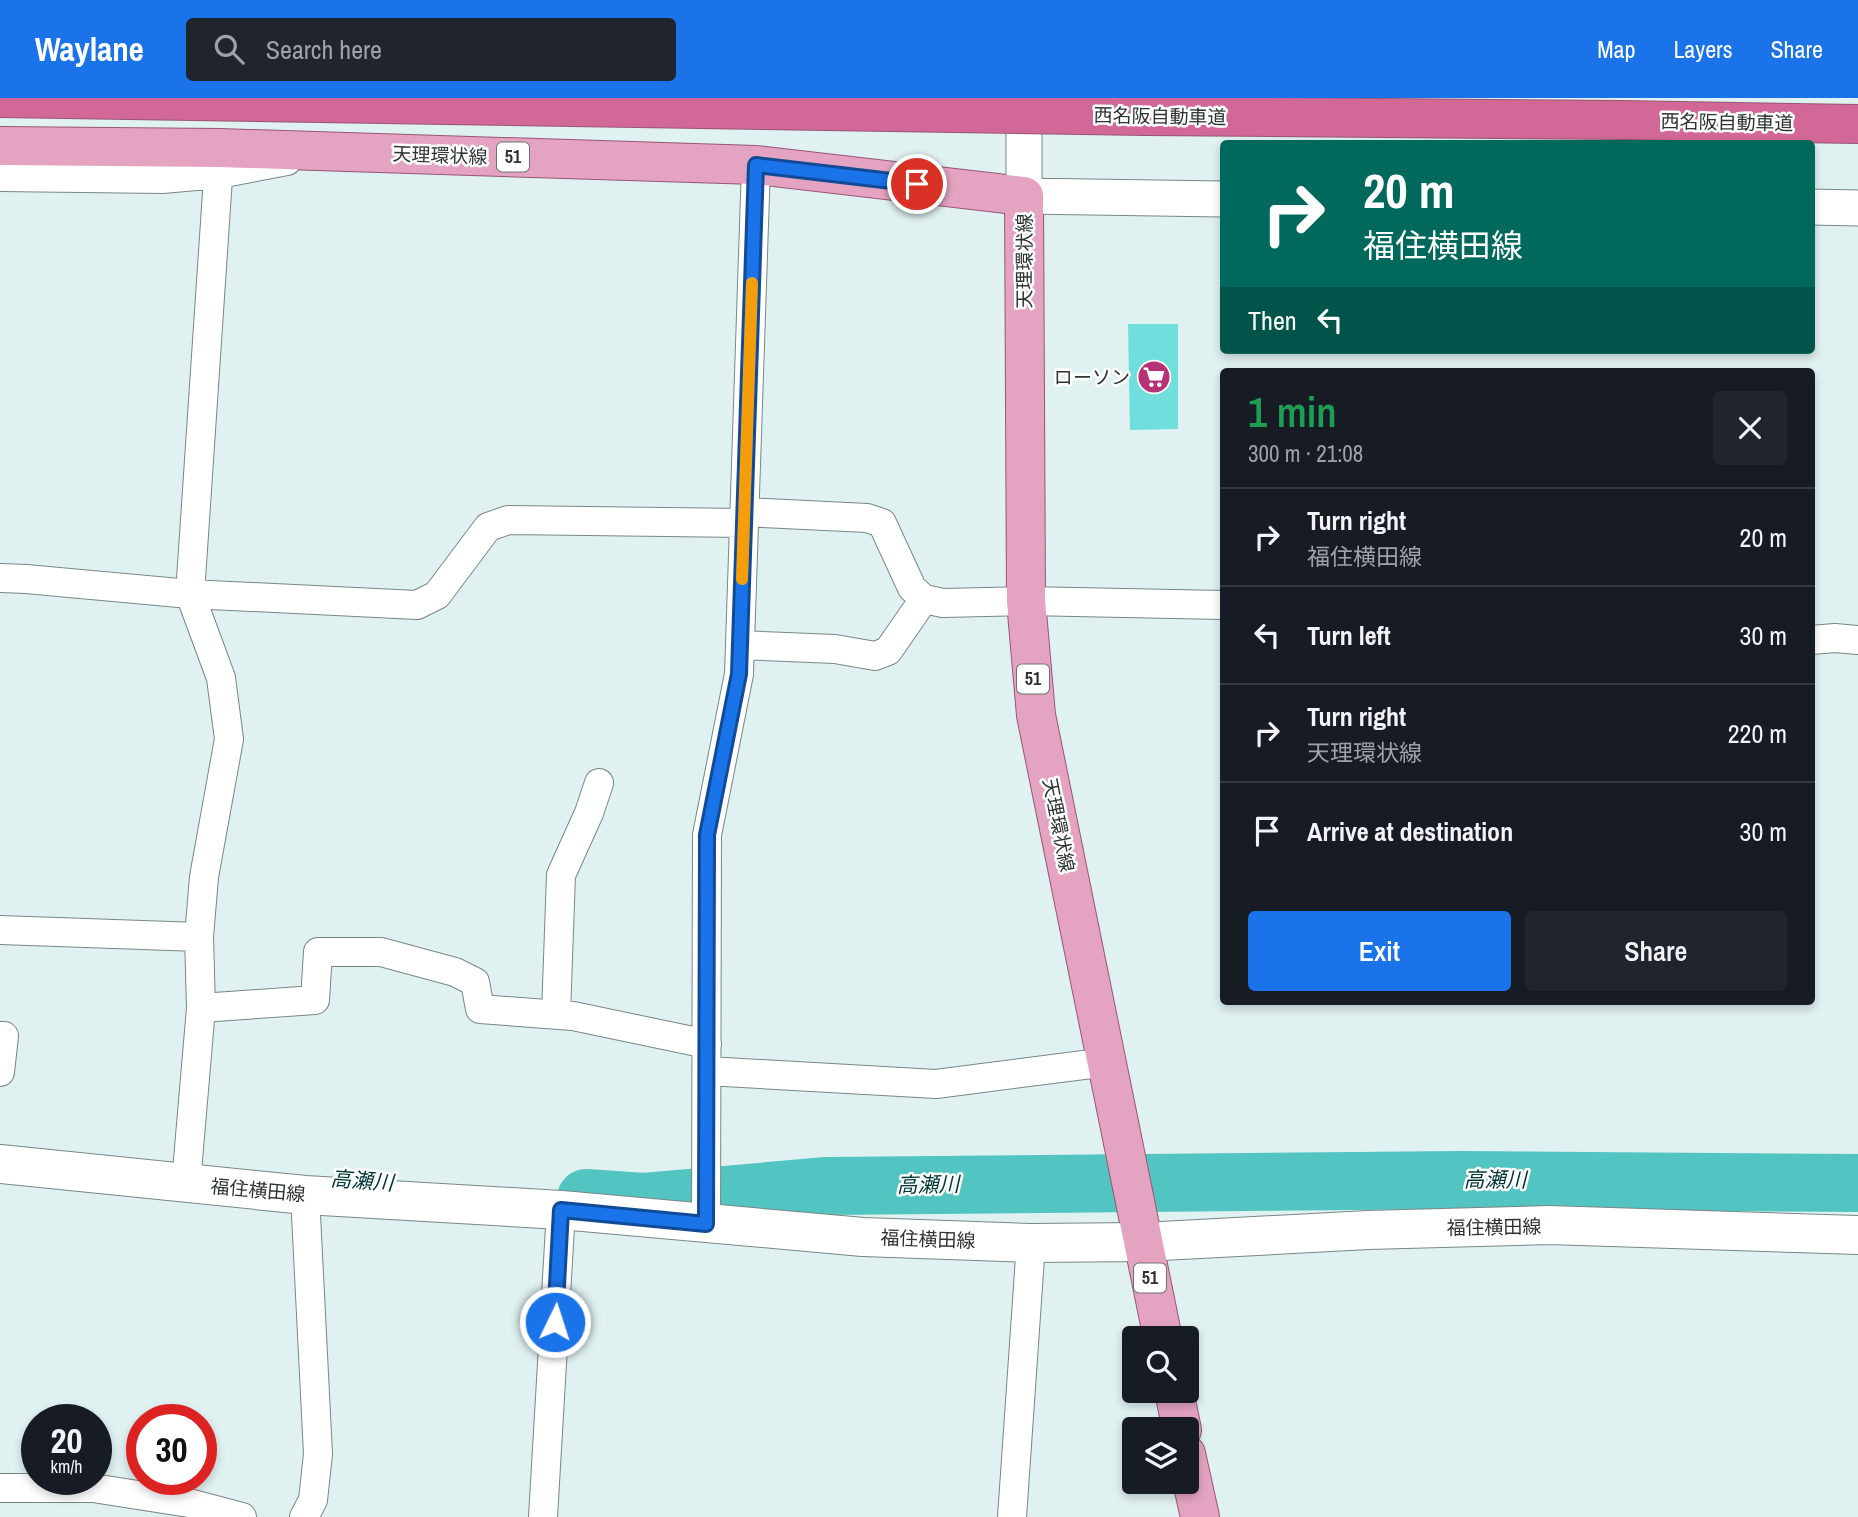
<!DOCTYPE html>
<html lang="en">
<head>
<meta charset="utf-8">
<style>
	:root { --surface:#171b24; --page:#20242c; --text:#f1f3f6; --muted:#9ea1a6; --line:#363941; --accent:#1a73e8 }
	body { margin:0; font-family:"Archivo Narrow","Noto Sans JP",sans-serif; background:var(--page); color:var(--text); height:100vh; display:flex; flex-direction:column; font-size:26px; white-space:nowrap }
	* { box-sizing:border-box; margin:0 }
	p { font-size:23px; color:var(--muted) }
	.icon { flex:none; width:38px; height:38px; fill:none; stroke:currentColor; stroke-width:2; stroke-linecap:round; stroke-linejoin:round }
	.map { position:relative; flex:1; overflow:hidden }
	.details { position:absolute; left:1220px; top:270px; width:595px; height:637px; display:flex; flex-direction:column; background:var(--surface); border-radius:7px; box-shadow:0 4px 10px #0003 }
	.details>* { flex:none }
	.hud { position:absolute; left:1220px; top:42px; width:595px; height:214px; border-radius:7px; box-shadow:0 4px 10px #0003; background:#00695c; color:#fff; overflow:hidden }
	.tools { position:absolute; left:1122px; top:1228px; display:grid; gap:14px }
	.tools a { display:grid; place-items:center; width:77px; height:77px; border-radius:7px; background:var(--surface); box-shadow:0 4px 10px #0003; font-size:35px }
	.speed { position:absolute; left:21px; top:1306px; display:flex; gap:14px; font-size:35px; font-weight:700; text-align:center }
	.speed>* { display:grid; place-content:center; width:91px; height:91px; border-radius:50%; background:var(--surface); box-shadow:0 4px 10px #0003; line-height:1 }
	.speed small { font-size:18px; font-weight:400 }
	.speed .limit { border:10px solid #d22; background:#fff; color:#111 }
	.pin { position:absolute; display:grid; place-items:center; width:60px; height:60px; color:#fff; margin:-30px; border:4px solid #fff; border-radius:50%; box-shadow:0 2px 7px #0007 }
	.me { position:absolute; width:77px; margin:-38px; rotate:4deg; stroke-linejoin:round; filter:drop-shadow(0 0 5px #0008) }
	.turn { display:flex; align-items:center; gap:24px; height:147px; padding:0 28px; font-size:32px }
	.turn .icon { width:91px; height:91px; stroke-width:2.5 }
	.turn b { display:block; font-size:49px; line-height:60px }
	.then { display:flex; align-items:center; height:66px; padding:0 28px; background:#0003; gap:14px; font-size:26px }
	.round { display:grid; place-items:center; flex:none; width:74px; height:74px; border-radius:7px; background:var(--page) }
	.head { display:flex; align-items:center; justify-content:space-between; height:119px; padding:0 28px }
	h1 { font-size:42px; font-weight:600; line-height:52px; color:#1e9e55 }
	.action { display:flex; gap:14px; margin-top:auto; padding:14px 28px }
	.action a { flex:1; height:80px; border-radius:7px; background:var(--accent); color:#fff; font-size:28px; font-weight:600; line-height:80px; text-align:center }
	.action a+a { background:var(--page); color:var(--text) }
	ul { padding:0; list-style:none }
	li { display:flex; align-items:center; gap:21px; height:98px; padding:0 28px; border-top:2px solid var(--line) }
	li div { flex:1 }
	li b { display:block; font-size:26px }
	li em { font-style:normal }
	header { display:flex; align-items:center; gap:42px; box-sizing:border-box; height:98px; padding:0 35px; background:var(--accent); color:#fff }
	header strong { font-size:33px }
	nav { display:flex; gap:38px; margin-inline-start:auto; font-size:24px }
	.search { width:490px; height:63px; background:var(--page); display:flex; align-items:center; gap:18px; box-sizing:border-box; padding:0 24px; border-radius:7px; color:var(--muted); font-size:26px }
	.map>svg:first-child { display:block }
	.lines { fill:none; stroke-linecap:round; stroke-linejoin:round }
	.river { stroke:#52c4c2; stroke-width:58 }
	.building { fill:#6fdedc }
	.minor-casing { stroke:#788786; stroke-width:30 }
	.tertiary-casing { stroke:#788786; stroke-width:37 }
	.secondary-casing { stroke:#788786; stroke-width:40 }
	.primary-casing { stroke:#985574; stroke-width:40 }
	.motorway-casing { stroke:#985574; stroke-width:40 }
	.minor { stroke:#fff; stroke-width:28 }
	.tertiary { stroke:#fff; stroke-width:35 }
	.secondary { stroke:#fff; stroke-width:38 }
	.primary { stroke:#e4a4c1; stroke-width:38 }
	.motorway { stroke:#d26897; stroke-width:38 }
	.motorway-bridge-casing { stroke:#985574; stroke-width:40; stroke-linecap:butt }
	.motorway-bridge { stroke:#d26897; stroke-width:38 }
	.route-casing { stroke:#114b97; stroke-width:18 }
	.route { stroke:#1a73e8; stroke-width:12 }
	.slow { stroke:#f59e0b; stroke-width:12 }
	.labels { text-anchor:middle; stroke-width:5; stroke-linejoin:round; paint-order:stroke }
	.shield { fill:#fff; stroke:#6c7070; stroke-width:2 }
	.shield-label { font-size:18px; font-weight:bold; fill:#2d3333 }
	.street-label { font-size:19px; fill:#2d3333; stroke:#fff }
	.poi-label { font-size:19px; fill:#2d3333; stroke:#fff; text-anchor:end }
	.water-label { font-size:21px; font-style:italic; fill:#003636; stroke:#fff }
</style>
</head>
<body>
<header>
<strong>Waylane</strong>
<div class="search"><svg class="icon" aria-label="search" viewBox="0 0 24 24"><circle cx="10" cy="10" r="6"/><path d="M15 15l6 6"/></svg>Search here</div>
<nav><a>Map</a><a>Layers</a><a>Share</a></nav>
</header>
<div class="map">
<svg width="1858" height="1419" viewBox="0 0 1858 1419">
	<rect width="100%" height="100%" fill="#e0f1f1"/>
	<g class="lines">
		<!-- river -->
		<path class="river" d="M 586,1100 L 644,1104 L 827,1088 L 1461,1082 L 1858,1085"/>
	</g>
	<!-- building -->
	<path class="building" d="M 1128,226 L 1178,226 L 1178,331 L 1130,332 Z"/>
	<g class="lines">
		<defs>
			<path id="minor" d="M 0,79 L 162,81 L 219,76 L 287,63
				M 744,414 L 867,420 L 882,425 L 912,490 L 924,501 L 943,505 L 1026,503 L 1223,507
				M 0,480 L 26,481 L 190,496 L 417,507 L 437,497 L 488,429 L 508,422 L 744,425
				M 1811,542 L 1835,540 L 1858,542
				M 740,547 L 835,551 L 875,558 L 888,553 L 924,501
				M 0,832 L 199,839
				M 201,910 L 315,902 L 318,854 L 381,854 L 455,874 L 475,884 L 480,911 L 573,918 L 707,946
				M 556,916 L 561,777 L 589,715 L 599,685
				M 0,938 L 4,938 L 0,974
				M 707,973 L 936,986 L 1107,964
				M 186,1085 L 201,910 L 199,839 L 204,779 L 229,641 L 221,580 L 190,496 L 220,50
				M 706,1126 L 707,737 L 739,576 L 756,67
				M 0,1390 L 93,1390 L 189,1405 L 242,1419
				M 304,1419 L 313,1402 L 318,1356 L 305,1097
				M 543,1419 L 561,1112
				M 1012,1419 L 1031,1145"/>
			<path id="tertiary" d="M 1024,0 L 1024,98 L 1223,101
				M 1811,109 L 1858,110"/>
			<path id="secondary" d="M 0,1066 L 305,1097 L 561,1112 L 863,1139 L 1031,1145 L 1143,1144 L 1368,1132 L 1549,1127 L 1858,1137"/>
			<path id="primary" d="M 0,48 L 220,50 L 756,67 L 1024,98 L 1026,503 L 1036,617 L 1163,1241
				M 1174,1293 L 1182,1332
				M 1186,1356 L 1200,1419"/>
			<path id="motorway" d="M 1146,18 L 1622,22 L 1858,26"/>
		</defs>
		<!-- minor casing -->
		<use href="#minor" class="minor-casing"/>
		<!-- tertiary casing -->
		<use href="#tertiary" class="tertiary-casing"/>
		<!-- secondary casing -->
		<use href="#secondary" class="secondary-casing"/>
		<!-- primary casing -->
		<use href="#primary" class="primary-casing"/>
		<!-- motorway casing -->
		<use href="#motorway" class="motorway-casing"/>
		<!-- minor -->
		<use href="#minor" class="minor"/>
		<!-- tertiary -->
		<use href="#tertiary" class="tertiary"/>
		<!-- secondary -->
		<use href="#secondary" class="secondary"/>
		<!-- primary -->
		<use href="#primary" class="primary"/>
		<!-- motorway -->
		<use href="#motorway" class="motorway"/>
		<defs>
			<path id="motorway-bridge" d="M 0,0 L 1146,18"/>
		</defs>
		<!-- motorway-bridge casing -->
		<use href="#motorway-bridge" class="motorway-bridge-casing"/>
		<!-- motorway-bridge -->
		<use href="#motorway-bridge" class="motorway-bridge"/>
	</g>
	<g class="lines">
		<defs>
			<path id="route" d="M 555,1224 L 561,1112 L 706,1126 L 707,737 L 739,576 L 756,67 L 917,86"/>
		</defs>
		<!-- route casing -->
		<use href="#route" class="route-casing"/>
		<!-- route -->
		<use href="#route" class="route"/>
		<!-- slow -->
		<path class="slow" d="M 742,481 L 752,185"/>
	</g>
	<!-- icons -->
	<defs>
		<symbol id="supermarket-disc" viewBox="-11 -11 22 22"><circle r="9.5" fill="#b73175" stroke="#fff"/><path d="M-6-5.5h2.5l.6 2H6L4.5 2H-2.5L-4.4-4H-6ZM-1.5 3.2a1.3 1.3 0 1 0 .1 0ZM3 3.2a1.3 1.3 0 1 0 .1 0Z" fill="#fff"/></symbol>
	</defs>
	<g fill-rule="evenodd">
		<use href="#supermarket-disc" x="1135" y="260" width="38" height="38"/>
	</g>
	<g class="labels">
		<!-- shield labels -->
		<g class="shield">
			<rect x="497" y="44.5" width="32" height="29" rx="5"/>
			<rect x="1017" y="566.5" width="32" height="29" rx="5"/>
			<rect x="1134" y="1165.5" width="32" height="29" rx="5"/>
		</g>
		<g class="shield-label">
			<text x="513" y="65">51</text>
			<text x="1033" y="587">51</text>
			<text x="1150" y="1186">51</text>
		</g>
		<!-- street labels -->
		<g class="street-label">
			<text transform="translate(1160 18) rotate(1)" y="7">西名阪自動車道</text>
			<text transform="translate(1727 24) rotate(1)" y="7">西名阪自動車道</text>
			<text transform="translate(440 57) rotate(2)" y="7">天理環状線</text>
			<text transform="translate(1024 163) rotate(-90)" y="7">天理環状線</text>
			<text transform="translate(1059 727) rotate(79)" y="7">天理環状線</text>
			<text transform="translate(258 1092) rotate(5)" y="7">福住横田線</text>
			<text transform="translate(1494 1129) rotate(-1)" y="7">福住横田線</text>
			<text transform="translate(928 1141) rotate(2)" y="7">福住横田線</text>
		</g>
		<!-- poi labels -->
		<g class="poi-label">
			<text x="1130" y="286">ローソン</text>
		</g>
		<!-- water labels -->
		<g class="water-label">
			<text x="1495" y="1089">高瀬川</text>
			<text transform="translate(362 1083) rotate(4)" y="7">高瀬川</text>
			<text transform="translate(928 1087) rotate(-1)" y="7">高瀬川</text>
		</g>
	</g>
</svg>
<div class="tools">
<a><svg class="icon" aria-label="search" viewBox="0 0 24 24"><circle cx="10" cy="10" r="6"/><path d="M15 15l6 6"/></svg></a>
<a><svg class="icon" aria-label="layers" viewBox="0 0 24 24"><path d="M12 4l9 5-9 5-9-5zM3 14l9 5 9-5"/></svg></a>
</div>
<div class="speed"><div>20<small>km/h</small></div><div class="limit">30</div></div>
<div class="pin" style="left:917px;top:86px;background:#d93025"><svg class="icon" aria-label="arrive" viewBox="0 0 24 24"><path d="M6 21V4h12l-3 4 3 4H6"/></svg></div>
<svg class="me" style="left:555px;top:1224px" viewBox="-20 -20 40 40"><circle r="17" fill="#1a73e8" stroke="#fff" stroke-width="3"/><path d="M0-11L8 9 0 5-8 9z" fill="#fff"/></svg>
<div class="hud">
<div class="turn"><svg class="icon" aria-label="right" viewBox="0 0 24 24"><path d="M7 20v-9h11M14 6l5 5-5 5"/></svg><div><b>20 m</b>福住横田線</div></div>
<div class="then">Then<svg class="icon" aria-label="left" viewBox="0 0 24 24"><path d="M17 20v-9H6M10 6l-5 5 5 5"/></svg></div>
</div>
<section class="details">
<div class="head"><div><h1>1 min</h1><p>300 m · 21:08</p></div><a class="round"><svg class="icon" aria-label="close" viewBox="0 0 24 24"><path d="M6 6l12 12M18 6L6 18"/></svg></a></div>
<ul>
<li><svg class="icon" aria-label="right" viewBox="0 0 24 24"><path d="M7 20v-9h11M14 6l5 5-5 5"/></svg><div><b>Turn right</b><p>福住横田線</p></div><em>20 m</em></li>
<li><svg class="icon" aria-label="left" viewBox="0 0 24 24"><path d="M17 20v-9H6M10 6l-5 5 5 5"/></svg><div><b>Turn left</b></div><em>30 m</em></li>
<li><svg class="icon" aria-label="right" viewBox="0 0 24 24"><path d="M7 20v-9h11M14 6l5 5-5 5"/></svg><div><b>Turn right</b><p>天理環状線</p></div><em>220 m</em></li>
<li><svg class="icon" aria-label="arrive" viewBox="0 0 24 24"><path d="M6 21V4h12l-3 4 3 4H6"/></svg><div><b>Arrive at destination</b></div><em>30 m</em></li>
</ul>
<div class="action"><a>Exit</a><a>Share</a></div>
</section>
</div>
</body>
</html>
